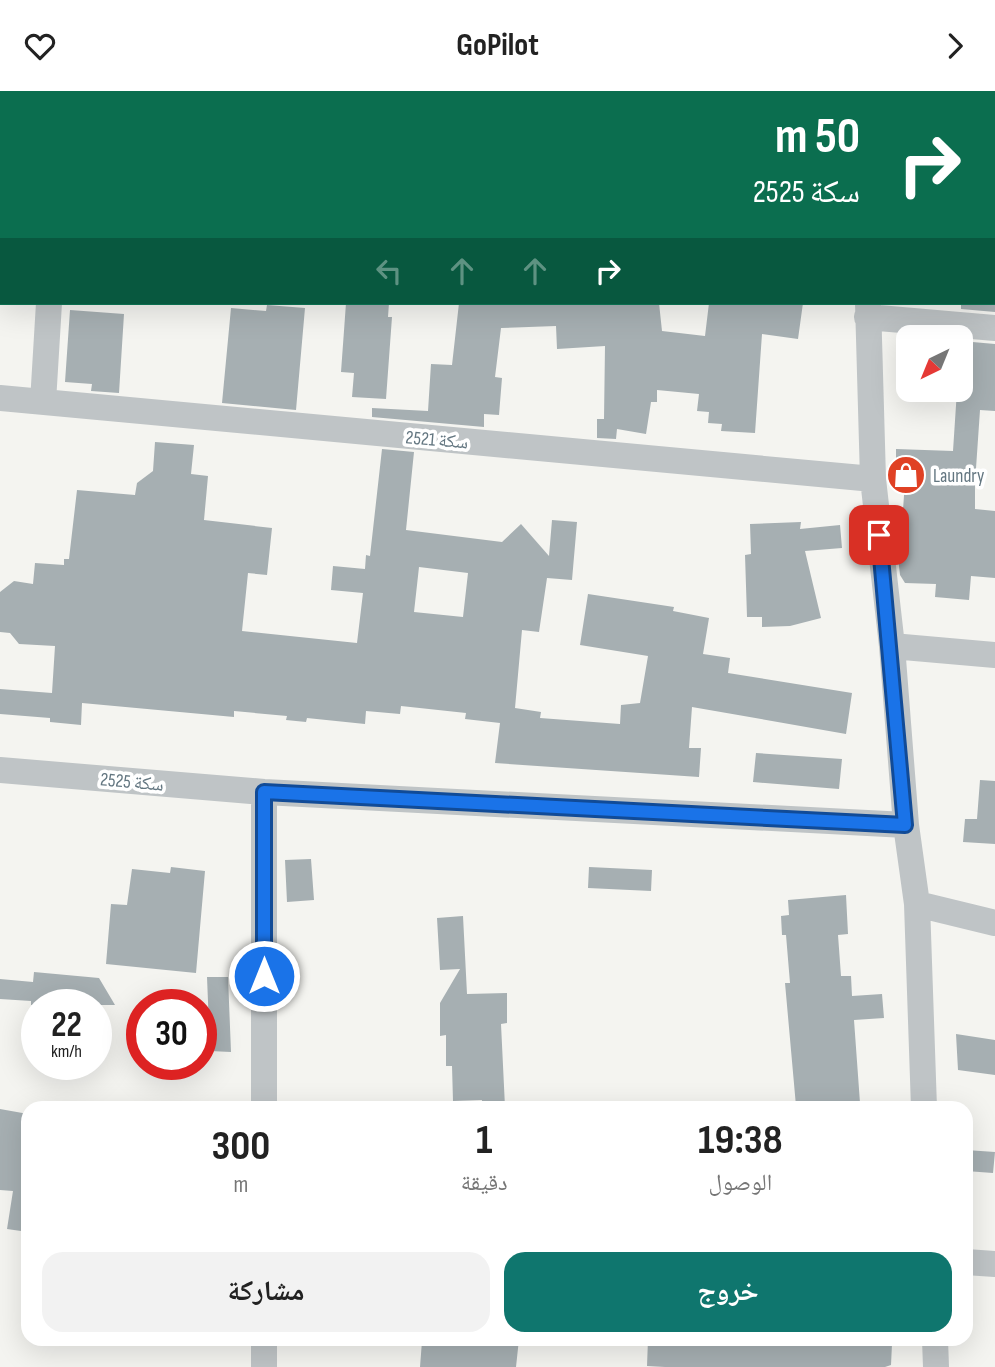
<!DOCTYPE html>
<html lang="ar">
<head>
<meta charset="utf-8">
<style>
	:root { --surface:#fff; --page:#f2f2f2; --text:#222; --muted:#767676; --accent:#0f766e }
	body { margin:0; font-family:"Sofia Sans Condensed","Noto Naskh Arabic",sans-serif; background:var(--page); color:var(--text); direction:rtl; height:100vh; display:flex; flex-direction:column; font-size:26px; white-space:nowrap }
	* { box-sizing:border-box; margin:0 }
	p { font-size:23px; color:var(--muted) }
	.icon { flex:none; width:38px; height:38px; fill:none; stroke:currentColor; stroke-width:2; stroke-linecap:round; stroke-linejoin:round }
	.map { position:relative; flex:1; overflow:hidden; direction:ltr }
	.side { position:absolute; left:21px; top:1010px; width:952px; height:245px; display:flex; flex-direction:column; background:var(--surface); border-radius:21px; box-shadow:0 7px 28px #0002; direction:rtl }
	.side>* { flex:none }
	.banner { position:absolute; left:0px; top:0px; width:996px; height:214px; box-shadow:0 7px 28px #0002; direction:rtl; background:#0b6e4f; color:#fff; overflow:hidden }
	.needle { width:46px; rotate:223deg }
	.tools { position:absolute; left:896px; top:234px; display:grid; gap:14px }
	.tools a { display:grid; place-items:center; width:77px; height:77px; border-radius:14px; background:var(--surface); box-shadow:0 7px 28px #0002; font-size:35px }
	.speed { position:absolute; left:21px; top:898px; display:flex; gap:14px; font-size:35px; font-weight:700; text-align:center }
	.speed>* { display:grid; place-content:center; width:91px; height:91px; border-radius:50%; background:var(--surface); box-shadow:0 7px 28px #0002; line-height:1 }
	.speed small { font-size:18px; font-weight:400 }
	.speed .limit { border:10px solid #d22; background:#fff; color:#111 }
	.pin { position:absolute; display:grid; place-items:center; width:60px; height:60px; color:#fff; margin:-30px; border-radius:14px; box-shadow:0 4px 10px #0006 }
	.me { position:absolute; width:77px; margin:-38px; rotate:0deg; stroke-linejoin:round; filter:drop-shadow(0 0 5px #0008) }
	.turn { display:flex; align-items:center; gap:24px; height:147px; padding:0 21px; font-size:32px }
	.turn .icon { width:91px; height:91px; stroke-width:2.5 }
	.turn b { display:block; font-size:49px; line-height:60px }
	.lanes { display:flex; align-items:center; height:66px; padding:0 21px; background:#0003; justify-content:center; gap:35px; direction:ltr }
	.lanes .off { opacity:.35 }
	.eta { display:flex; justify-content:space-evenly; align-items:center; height:119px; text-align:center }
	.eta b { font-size:42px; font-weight:700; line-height:49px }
	.primary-button { display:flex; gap:14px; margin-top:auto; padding:14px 21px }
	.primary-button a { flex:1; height:80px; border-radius:21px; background:var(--accent); color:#fff; font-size:28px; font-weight:700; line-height:80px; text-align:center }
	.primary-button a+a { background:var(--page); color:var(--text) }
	header { display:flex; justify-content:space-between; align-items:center; height:91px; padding:0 21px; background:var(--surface); font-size:32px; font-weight:700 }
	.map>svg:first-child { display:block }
	.building { fill:#a6afb2; fill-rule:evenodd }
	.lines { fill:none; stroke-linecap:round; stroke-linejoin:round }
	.minor { stroke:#bfc4c6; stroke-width:26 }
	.route-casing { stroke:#114b97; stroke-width:18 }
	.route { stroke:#1a73e8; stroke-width:12 }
	.labels { text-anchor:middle; stroke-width:7; stroke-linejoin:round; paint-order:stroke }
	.street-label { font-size:19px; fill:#637680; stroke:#fff }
	.poi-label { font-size:19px; fill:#637680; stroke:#fff; text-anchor:start }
</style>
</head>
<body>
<header><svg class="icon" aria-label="forward" viewBox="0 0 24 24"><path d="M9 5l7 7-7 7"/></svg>GoPilot<svg class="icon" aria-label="heart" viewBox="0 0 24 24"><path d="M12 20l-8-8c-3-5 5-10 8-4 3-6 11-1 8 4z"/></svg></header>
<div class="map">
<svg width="995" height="1276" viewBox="0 0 995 1276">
	<rect width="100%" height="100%" fill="#f4f4f0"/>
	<!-- building -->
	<path class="building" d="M 346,212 L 389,212 L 388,226 L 392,226 L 386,308 L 352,306 L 354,282 L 341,281 Z
		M 459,212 L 659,212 L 662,240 L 705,245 L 709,212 L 803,212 L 798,248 L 762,243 L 755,342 L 721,340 L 722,333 L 708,332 L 709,321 L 697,320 L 699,303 L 657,299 L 657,311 L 651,311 L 646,343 L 617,338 L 616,348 L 597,347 L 597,328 L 604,328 L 605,255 L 557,258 L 556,235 L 501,237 L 495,286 L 502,287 L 499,324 L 484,323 L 484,336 L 372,326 L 372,317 L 428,320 L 431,273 L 452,274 Z
		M 961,212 L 995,212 L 995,221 L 961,218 Z
		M 267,214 L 305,217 L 296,319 L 222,312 L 231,217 L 266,220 Z
		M 70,219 L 124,223 L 119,302 L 91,300 L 92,293 L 65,291 Z
		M 961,250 L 995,253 L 995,320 L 980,319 L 975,392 L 975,418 L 995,420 L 995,487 L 971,485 L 969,509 L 935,506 L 936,493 L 905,492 L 900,484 L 896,448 L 901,448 L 905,390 L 896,391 L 896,358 L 953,360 L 957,299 L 961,299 Z
		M 155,351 L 194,354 L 191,383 L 208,385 L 204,429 L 272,437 L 267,484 L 248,482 L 242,540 L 357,552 L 363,502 L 331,499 L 333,475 L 365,478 L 366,464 L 370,465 L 382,358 L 414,361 L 406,439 L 502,451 L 521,433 L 549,465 L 552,429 L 577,431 L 572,489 L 547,487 L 539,541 L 522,539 L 515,617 L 541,621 L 540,627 L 620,633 L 621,614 L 640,612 L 648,565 L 580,554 L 588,503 L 674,516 L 673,520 L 709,527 L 703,563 L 730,567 L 728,582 L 852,602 L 846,643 L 692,616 L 689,657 L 701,657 L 699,686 L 495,672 L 500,632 L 465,628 L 466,622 L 401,615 L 400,623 L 366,620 L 365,633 L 307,627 L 306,631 L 286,629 L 287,625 L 234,620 L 234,626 L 82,612 L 81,634 L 50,631 L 50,627 L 0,623 L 0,598 L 52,602 L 55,555 L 19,553 L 10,542 L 0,541 L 0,501 L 14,490 L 33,493 L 35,472 L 64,474 L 64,468 L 69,468 L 77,399 L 135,404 L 137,392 L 153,380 ZM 419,476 L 468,482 L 463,526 L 414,521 Z
		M 801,431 L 800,438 L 840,434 L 842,457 L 805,460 L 821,527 L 790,535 L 762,536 L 762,526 L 747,526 L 745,464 L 751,463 L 750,433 Z
		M 756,662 L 842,668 L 839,698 L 753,691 Z
		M 980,689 L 995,690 L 995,753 L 963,751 L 965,728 L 977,728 Z
		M 311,768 L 314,809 L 287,811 L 285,769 Z
		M 171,776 L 205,780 L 196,882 L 106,873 L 111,813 L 127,814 L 132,778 L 170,782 Z
		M 589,776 L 652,779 L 651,800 L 588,797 Z
		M 846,804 L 848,843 L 838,844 L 841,885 L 851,885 L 852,905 L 882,903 L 884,927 L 854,929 L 860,1012 L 796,1015 L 785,892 L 790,892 L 786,844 L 782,844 L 781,825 L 789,824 L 788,809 Z
		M 463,825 L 467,903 L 507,902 L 507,932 L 501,933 L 505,1016 L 481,1016 L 482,1009 L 453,1010 L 452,975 L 446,975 L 446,944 L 440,945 L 440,912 L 460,878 L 440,879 L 437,827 Z
		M 34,881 L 99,887 L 115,914 L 31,914 L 31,910 L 0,908 L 0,888 L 33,891 Z
		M 207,886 L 228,886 L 231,961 L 210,960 Z
		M 956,943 L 995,949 L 995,984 L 958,979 Z
		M 0,1018 L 28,1023 L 28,1141 L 7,1138 L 13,1100 L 0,1099 Z
		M 966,1059 L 995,1061 L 993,1082 L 966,1080 Z
		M 470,1248 L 519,1248 L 516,1276 L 420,1276 L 422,1250 L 470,1254 Z
		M 648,1248 L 887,1248 L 887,1253 L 892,1253 L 891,1274 L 885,1276 L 665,1276 L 647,1275 Z"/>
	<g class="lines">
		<!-- minor -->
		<path class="minor" d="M 878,2 L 878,0
			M 0,136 L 2,137
			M 868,212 L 873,388 L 892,555 L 906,734 L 917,813 L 924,1017
			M 867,226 L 995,237
			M 0,307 L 873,388
			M 43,311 L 49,212
			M 892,555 L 995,564
			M 0,679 L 264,701 L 906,734
			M 264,701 L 264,1017
			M 917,813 L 995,832
			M 966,1171 L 995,1173
			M 264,1248 L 264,1276
			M 935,1248 L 936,1276"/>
	</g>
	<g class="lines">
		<defs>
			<path id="route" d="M 264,885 L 264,701 L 905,734 L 879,444"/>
		</defs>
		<!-- route casing -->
		<use href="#route" class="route-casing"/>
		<!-- route -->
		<use href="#route" class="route"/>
	</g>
	<!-- icons -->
	<defs>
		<symbol id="shop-disc" viewBox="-11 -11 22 22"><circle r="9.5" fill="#e04124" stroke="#fff"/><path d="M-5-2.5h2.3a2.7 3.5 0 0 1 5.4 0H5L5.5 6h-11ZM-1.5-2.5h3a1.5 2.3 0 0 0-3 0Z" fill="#fff"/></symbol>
	</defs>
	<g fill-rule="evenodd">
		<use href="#shop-disc" x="884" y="362" width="44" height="44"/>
	</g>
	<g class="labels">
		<!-- street labels -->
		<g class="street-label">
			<text transform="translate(437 348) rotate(5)" y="7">سكة 2521</text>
			<text transform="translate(132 690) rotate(5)" y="7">سكة 2525</text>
		</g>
		<!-- poi labels -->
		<g class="poi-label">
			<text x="933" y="391">Laundry</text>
		</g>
	</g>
</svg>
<div class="tools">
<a><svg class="needle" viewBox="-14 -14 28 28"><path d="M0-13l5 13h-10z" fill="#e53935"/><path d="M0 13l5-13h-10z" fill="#767676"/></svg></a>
</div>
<div class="speed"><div>22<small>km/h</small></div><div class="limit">30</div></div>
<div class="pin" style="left:879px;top:444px;background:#d93025"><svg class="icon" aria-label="arrive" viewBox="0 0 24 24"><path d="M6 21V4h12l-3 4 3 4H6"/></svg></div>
<svg class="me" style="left:264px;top:885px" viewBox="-20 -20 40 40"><circle r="17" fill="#1a73e8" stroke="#fff" stroke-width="3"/><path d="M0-11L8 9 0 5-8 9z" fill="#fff"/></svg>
<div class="banner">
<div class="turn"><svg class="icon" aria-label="right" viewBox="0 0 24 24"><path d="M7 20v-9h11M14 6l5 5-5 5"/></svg><div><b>50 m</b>سكة 2525</div></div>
<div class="lanes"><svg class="icon off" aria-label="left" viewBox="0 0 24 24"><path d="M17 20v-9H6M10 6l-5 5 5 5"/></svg><svg class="icon off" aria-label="ahead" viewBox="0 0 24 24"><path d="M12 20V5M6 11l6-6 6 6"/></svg><svg class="icon off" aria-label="ahead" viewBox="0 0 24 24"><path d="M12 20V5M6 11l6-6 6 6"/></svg><svg class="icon" aria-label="right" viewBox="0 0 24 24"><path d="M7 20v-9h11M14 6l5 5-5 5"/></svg></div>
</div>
<section class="side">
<div class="eta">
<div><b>19:38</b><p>الوصول</p></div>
<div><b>1</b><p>دقيقة</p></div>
<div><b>300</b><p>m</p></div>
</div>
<div class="primary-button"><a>خروج</a><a>مشاركة</a></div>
</section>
</div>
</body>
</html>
